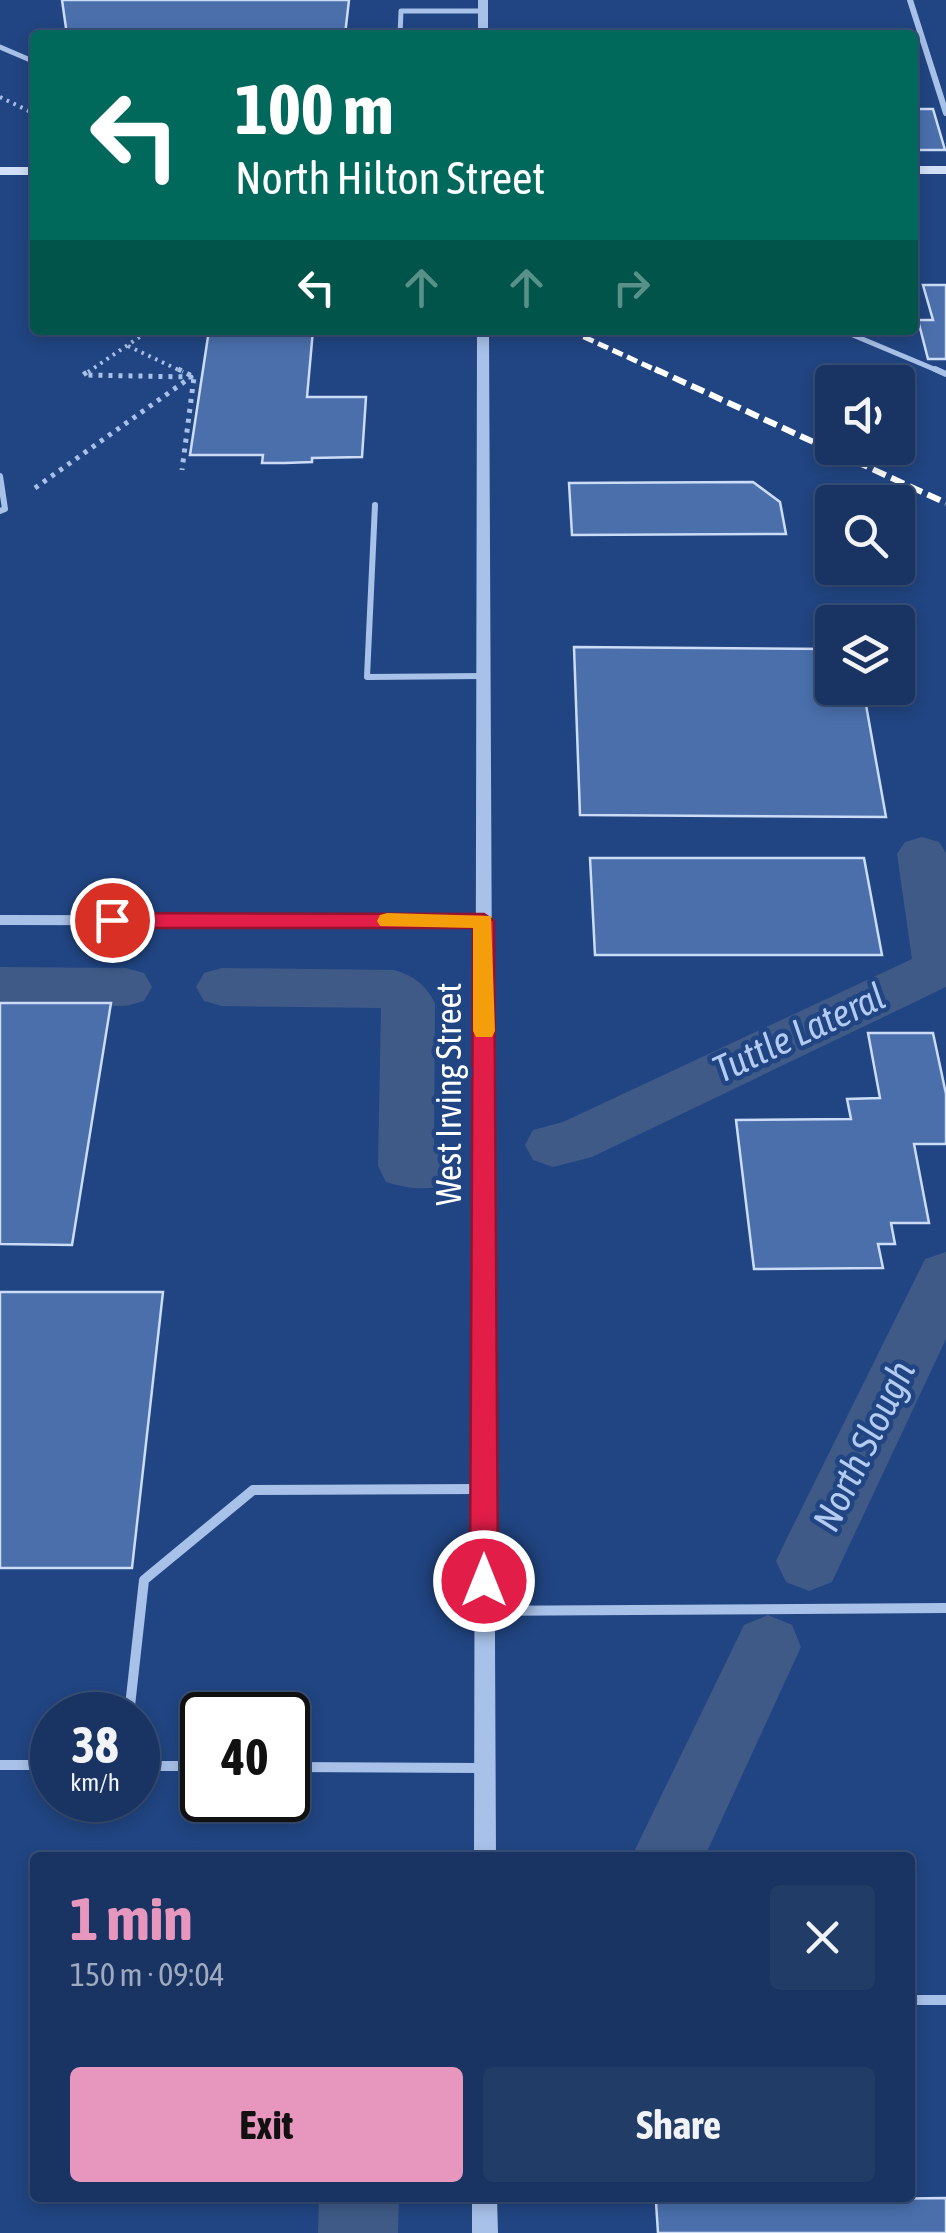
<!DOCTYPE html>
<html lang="en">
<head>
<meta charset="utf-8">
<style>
	:root { --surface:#193462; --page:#223c68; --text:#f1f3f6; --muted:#9faabe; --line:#374f77; --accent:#e797bd }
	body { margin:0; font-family:"Asap Condensed",sans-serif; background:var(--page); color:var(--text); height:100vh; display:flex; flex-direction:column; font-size:38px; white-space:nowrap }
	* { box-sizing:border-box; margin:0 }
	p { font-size:32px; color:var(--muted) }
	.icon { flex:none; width:55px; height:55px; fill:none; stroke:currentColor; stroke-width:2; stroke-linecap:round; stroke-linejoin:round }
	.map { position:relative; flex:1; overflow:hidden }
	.details { position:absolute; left:30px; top:1852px; width:885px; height:350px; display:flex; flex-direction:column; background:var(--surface); border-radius:10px; box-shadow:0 5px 15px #0003,0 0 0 2px var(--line) }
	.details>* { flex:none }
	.banner { position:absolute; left:30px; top:30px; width:888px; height:305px; border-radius:10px; box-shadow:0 5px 15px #0003,0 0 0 2px var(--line); background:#00695c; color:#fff; overflow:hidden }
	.tools { position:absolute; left:815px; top:365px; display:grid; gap:20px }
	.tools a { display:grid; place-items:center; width:100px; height:100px; border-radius:10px; background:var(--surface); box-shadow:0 5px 15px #0003,0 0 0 2px var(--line); font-size:50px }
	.speed { position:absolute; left:30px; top:1692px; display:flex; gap:20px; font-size:50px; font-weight:700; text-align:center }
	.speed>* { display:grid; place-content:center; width:130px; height:130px; border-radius:50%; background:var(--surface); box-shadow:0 5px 15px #0003,0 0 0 2px var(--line); line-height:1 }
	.speed small { font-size:25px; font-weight:400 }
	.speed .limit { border:5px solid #111; border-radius:15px; background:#fff; color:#111 }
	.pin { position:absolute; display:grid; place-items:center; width:85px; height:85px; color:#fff; margin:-42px; border:5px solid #fff; border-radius:50%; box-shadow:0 2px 10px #0007 }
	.me { position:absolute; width:110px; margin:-55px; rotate:0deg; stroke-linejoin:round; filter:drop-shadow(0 0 8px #0008) }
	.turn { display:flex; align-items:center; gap:35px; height:210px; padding:0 40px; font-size:45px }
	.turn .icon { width:130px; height:130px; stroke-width:2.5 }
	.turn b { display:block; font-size:70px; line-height:85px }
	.lanes { display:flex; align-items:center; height:95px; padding:0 40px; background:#0003; justify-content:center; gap:50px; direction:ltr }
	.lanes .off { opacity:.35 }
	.round { display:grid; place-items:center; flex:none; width:105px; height:105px; border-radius:10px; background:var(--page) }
	.summary { display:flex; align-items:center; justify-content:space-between; height:170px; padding:0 40px }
	h1 { font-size:60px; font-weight:700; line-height:75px; color:var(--accent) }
	.cta { display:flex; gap:20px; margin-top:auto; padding:20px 40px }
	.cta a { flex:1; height:115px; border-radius:10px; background:var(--accent); color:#111; font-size:40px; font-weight:700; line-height:115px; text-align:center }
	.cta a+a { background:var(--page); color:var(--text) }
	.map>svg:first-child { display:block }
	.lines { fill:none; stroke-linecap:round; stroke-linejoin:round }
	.canal { fill:#3f5a87; fill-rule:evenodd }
	.building { fill:#4a6fab; stroke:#ccdcf6; stroke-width:2.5 }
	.path-far1 { stroke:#a8c1e8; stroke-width:4; stroke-dasharray:2.5 5; stroke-linecap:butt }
	.path { stroke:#a8c1e8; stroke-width:5; stroke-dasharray:4 6; stroke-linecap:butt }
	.service-far2 { stroke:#a8c1e8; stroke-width:5 }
	.service-far1 { stroke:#a8c1e8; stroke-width:6 }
	.service { stroke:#a8c1e8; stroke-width:10 }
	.minor-far1 { stroke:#a8c1e8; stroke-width:6 }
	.minor { stroke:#a8c1e8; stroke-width:10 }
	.tertiary { fill:#a8c1e8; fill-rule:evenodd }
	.secondary { fill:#d2e0f7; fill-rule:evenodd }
	.rail-far1 { stroke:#fff; stroke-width:5; stroke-dasharray:11 5; stroke-linecap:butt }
	.rail { stroke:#fff; stroke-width:6; stroke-dasharray:14 6; stroke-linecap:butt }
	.route { fill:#e11d48; stroke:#92132f; stroke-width:2.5 }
	.slow { fill:#f59e0b }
	.labels { text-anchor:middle; stroke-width:9; stroke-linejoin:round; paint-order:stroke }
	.street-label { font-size:35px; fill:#fff; stroke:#214582 }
	.water-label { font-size:38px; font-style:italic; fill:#b3cbf0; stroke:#214582 }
</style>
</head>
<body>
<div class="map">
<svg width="946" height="2233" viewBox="0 0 946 2233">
	<rect width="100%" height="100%" fill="#214582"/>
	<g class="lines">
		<!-- canal -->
		<path class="canal" d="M 922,837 L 939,842 L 946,853 L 946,987 L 592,1157 L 553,1167 L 533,1160 L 525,1145 L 533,1130 L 563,1122 L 912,959 L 897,854 L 905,842 Z
			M 0,967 L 126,968 L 144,973 L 152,987 L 144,1001 L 126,1006 L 0,1005 Z
			M 222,968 L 394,970 C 414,976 425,984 435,1003 L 434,1147 L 450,1152 L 458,1168 L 450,1184 C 426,1191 410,1189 386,1182 L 378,1166 L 381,1008 L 222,1006 L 204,1001 L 196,987 L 204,973 Z
			M 946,1252 L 946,1339 L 832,1582 L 809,1591 L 786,1582 L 776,1561 L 786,1540 L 925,1259 Z
			M 768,1615 L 792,1625 L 801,1647 L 704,1858 L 631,1858 L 744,1625 Z
			M 319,2198 L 399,2198 L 398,2233 L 318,2233 Z"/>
	</g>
	<!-- building -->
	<path class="building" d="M 62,0 L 349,0 L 345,35 L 67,35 Z
		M 912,109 L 933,109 L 945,150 L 912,150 Z
		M 923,285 L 946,285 L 946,359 L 928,359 L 918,320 L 933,320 Z
		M 209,330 L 313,330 L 307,397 L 366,397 L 362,457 L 312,458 L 312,462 L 285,463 L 262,463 L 263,455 L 190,455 Z
		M 753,482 L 780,502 L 786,534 L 572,535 L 569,483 Z
		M 574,647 L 832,649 L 832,688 L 863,688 L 886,817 L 580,815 Z
		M 590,858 L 864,858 L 882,955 L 595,955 Z
		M 0,1003 L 111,1003 L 72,1245 L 0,1244 Z
		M 868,1033 L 933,1033 L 946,1094 L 946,1144 L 914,1144 L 929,1223 L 891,1223 L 895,1244 L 878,1244 L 883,1268 L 754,1269 L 736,1120 L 851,1119 L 847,1099 L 880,1098 Z
		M 0,1292 L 163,1292 L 132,1568 L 0,1568 Z
		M 946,2198 L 946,2233 L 658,2233 L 656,2202 Z"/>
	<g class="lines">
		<!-- path-far1 -->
		<path class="path-far1" d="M 0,97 L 35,114
			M 35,265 L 31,279 L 35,279
			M 128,346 L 183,372
			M 88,372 L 144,334 L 140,330"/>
		<!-- path -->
		<path class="path" d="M 178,369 L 194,377 L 182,470
			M 35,488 L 191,377 L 83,375 L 91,369"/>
		<!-- service-far2 -->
		<path class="service-far2" d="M 400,35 L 401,11 L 483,11
			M 0,47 L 35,62
			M 912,233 L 916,248 L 912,248
			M 841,330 L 941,372"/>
		<!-- service-far1 -->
		<path class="service-far1" d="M 935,369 L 946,374
			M 0,476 L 5,509 L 0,511
			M 375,505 L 367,677 L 483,676"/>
		<!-- service -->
		<path class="service" d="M 488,1611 L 946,1608
			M 129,1715 L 144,1580 L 253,1490 L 481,1489
			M 0,1765 L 52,1765
			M 138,1766 L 202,1766
			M 288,1767 L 480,1768
			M 910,2000 L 946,2000"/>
		<!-- minor-far1 -->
		<path class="minor-far1" d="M 910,0 L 946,113"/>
		<!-- minor -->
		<path class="minor" d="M 0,920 L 484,921"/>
		<!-- tertiary -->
		<path class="tertiary" d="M 478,0 L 488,0 L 488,35 L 478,35 Z
			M 477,330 L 489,330 L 496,1858 L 474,1858 Z
			M 472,2198 L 497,2198 L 498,2233 L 472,2233 Z"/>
		<!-- secondary -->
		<path class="secondary" d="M 912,166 L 946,166 L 946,174 L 912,174 Z
			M 0,167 L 35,167 L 35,175 L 0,175 Z"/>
		<!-- rail-far1 -->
		<path class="rail-far1" d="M 569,330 L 660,372"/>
		<!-- rail -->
		<path class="rail" d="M 655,369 L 946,503"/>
	</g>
	<!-- route -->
	<path class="route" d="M 112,913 L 484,914 L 494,921 L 498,1581 L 494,1590 L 484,1593 L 474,1590 L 470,1581 L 473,928 L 112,928 L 101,920 Z"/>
	<!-- slow -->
	<path class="slow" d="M 387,913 L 491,916 L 495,1031 L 492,1037 L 476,1037 L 473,1031 L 473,928 L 380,926 L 377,921 L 380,915 Z"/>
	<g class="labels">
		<!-- street labels -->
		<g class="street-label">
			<text transform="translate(449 1094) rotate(-90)" y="12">West Irving Street</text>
		</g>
		<!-- water labels -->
		<g class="water-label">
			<text transform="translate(799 1033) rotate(-25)" y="13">Tuttle Lateral</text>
			<text transform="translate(864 1446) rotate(-64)" y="13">North Slough</text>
		</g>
	</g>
</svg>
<div class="tools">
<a><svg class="icon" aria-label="sound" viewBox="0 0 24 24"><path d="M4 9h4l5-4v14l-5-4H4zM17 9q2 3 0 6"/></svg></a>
<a><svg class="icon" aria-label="search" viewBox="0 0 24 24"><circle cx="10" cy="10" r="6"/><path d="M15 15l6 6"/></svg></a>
<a><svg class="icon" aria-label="layers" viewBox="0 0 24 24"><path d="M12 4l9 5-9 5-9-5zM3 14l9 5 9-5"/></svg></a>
</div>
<div class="speed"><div>38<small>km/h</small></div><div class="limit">40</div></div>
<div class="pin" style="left:112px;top:920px;background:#d93025"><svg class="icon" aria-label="arrive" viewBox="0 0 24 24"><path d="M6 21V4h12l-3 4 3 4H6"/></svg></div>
<svg class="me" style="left:484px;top:1581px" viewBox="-20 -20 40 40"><circle r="17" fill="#e11d48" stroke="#fff" stroke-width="3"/><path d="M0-11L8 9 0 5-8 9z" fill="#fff"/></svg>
<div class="banner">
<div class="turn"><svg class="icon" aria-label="left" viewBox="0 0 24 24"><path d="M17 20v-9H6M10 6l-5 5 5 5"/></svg><div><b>100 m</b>North Hilton Street</div></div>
<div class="lanes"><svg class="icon" aria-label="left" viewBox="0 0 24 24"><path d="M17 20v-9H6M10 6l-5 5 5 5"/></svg><svg class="icon off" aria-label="ahead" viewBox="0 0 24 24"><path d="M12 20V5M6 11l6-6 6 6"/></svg><svg class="icon off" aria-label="ahead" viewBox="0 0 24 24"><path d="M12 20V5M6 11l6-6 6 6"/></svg><svg class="icon off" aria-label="right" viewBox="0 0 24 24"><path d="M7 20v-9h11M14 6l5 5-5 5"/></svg></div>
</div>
<section class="details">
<div class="summary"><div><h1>1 min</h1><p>150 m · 09:04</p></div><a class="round"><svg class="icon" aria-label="close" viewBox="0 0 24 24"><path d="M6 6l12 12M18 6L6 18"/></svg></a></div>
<div class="cta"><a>Exit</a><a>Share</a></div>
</section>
</div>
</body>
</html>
